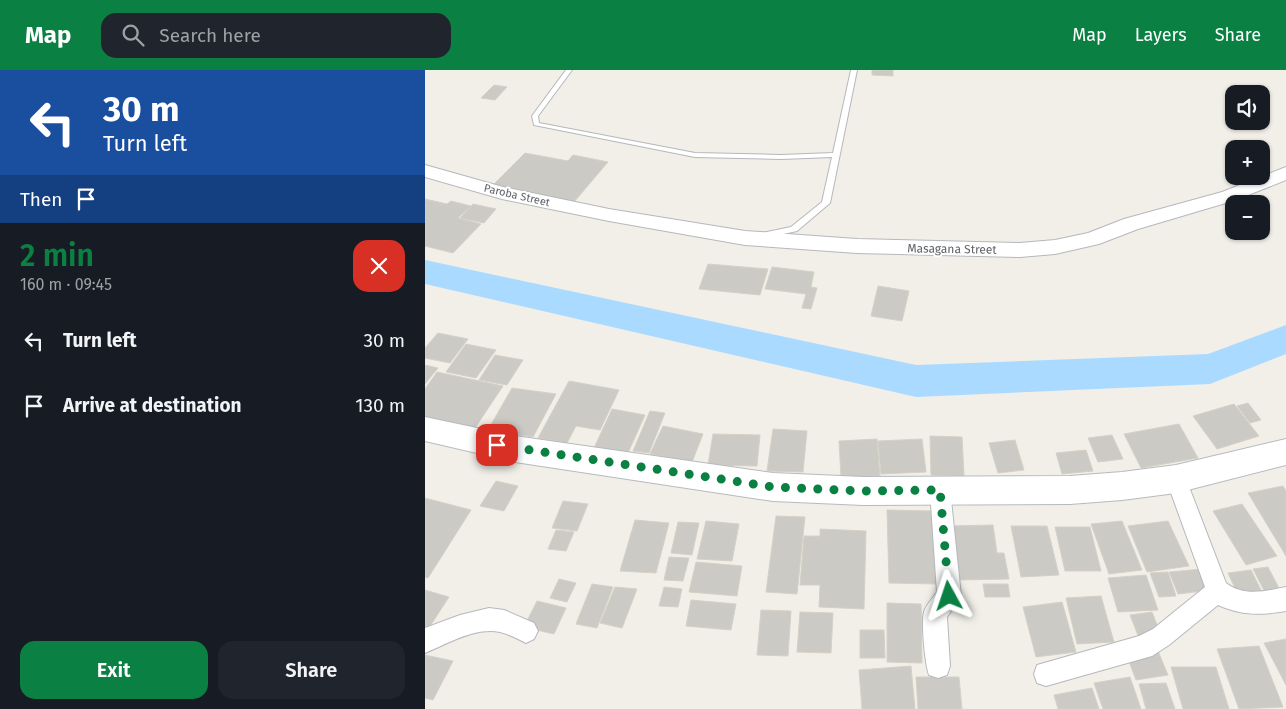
<!DOCTYPE html>
<html lang="en">
<head>
<meta charset="utf-8">
<style>
	:root { --surface:#171b24; --page:#20242c; --text:#f1f3f6; --muted:#9ea1a6; --accent:#0b8043 }
	body { margin:0; font-family:"Fira Sans",sans-serif; background:var(--page); color:var(--text); height:100vh; display:flex; flex-direction:column; font-size:19px; white-space:nowrap }
	* { box-sizing:border-box; margin:0 }
	p { font-size:16px; color:var(--muted) }
	.icon { flex:none; width:28px; height:28px; fill:none; stroke:currentColor; stroke-width:2; stroke-linecap:round; stroke-linejoin:round }
	.map { position:relative; flex:1; overflow:hidden }
	.details { display:flex; flex-direction:column; background:var(--surface); width:425px }
	.details>* { flex:none }
	.top-card { background:#1a4fa0; color:#fff; overflow:hidden }
	.tools { position:absolute; left:800px; top:15px; display:grid; gap:10px }
	.tools a { display:grid; place-items:center; width:45px; height:45px; border-radius:10px; background:var(--surface); box-shadow:0 1px 4px #0004; font-size:25px }
	.pin { position:absolute; display:grid; place-items:center; width:42px; height:42px; color:#fff; margin:-21px; border-radius:10px; box-shadow:0 2px 8px #0006 }
	.me { position:absolute; width:55px; margin:-28px; rotate:355deg; stroke-linejoin:round; filter:drop-shadow(0 0 4px #0008) }
	.turn { display:flex; align-items:center; gap:18px; height:105px; padding:0 20px; font-size:22px }
	.turn .icon { width:65px; height:65px; stroke-width:2.5 }
	.turn b { display:block; font-size:35px; line-height:42px }
	.then { display:flex; align-items:center; height:48px; padding:0 20px; background:#0003; gap:10px; font-size:19px }
	.round { display:grid; place-items:center; flex:none; width:52px; height:52px; border-radius:15px; background:var(--page) }
	.overview { display:flex; align-items:center; justify-content:space-between; height:85px; padding:0 20px }
	h1 { font-size:30px; font-weight:600; line-height:38px; color:var(--accent) }
	.cta { display:flex; gap:10px; margin-top:auto; padding:10px 20px }
	.cta a { flex:1; height:58px; border-radius:15px; background:var(--accent); color:#fff; font-size:20px; font-weight:600; line-height:58px; text-align:center }
	.cta a+a { background:var(--page); color:var(--text) }
	ul { padding:0; list-style:none }
	li { display:flex; align-items:center; gap:15px; height:65px; padding:0 20px }
	li div { flex:1 }
	li b { display:block; font-size:19px }
	li em { font-style:normal }
	header { display:flex; align-items:center; gap:30px; box-sizing:border-box; height:70px; padding:0 25px; background:var(--accent); color:#fff }
	header strong { font-size:24px }
	nav { display:flex; gap:28px; margin-inline-start:auto; font-size:18px }
	.search { width:350px; height:45px; background:var(--page); display:flex; align-items:center; gap:12px; box-sizing:border-box; padding:0 18px; border-radius:15px; color:var(--muted); font-size:19px }
	main { display:flex; flex:1; min-height:0 }
	.map>svg:first-child { display:block }
	.lines { fill:none; stroke-linecap:round; stroke-linejoin:round }
	.river { fill:#aadaff; fill-rule:evenodd }
	.building { fill:#cccac5; stroke:#d6d1c6 }
	.service-casing { stroke:#b5b8bc; stroke-width:2 }
	.minor-casing { stroke:#b5b8bc; stroke-width:2 }
	.tertiary-casing { stroke:#b5b8bc; stroke-width:2 }
	.secondary-casing { stroke:#b6babf; stroke-width:2 }
	.service { fill:#fff; fill-rule:evenodd }
	.minor { fill:#fff; fill-rule:evenodd }
	.tertiary { fill:#fff; fill-rule:evenodd }
	.secondary { fill:#fff; fill-rule:evenodd }
	.route { stroke:#0b8043; stroke-width:9; stroke-dasharray:0 16.2 }
	.labels { text-anchor:middle; stroke-width:4; stroke-linejoin:round; paint-order:stroke }
	.far-street-label { font-size:11px; fill:#5f6368; stroke:#fff }
	.street-label { font-size:12px; fill:#5f6368; stroke:#fff }
</style>
</head>
<body>
<header>
<strong>Map</strong>
<div class="search"><svg class="icon" aria-label="search" viewBox="0 0 24 24"><circle cx="10" cy="10" r="6"/><path d="M15 15l6 6"/></svg>Search here</div>
<nav><a>Map</a><a>Layers</a><a>Share</a></nav>
</header>
<main>
<section class="details">
<div class="top-card">
<div class="turn"><svg class="icon" aria-label="left" viewBox="0 0 24 24"><path d="M17 20v-9H6M10 6l-5 5 5 5"/></svg><div><b>30 m</b>Turn left</div></div>
<div class="then">Then<svg class="icon" aria-label="arrive" viewBox="0 0 24 24"><path d="M6 21V4h12l-3 4 3 4H6"/></svg></div>
</div>
<div class="overview"><div><h1>2 min</h1><p>160 m · 09:45</p></div><a class="round" style="background:#d93025;color:#fff"><svg class="icon" aria-label="close" viewBox="0 0 24 24"><path d="M6 6l12 12M18 6L6 18"/></svg></a></div>
<ul>
<li><svg class="icon" aria-label="left" viewBox="0 0 24 24"><path d="M17 20v-9H6M10 6l-5 5 5 5"/></svg><div><b>Turn left</b></div><em>30 m</em></li>
<li><svg class="icon" aria-label="arrive" viewBox="0 0 24 24"><path d="M6 21V4h12l-3 4 3 4H6"/></svg><div><b>Arrive at destination</b></div><em>130 m</em></li>
</ul>
<div class="cta"><a>Exit</a><a>Share</a></div>
</section>
<div class="map">
<svg width="861" height="639" viewBox="0 0 861 639">
	<rect width="100%" height="100%" fill="#f1efe8"/>
	<g class="lines">
		<!-- river -->
		<path class="river" d="M 0,190 L 491,295 L 783,284 L 861,255 L 861,284 L 785,314 L 491,327 L 0,214 Z"/>
	</g>
	<!-- building -->
	<path class="building" d="M 447,0 L 468,0 L 468,6 L 447,5 Z
		M 69,15 L 82,17 L 70,30 L 56,28 Z
		M 100,83 L 143,91 L 148,85 L 183,92 L 149,132 L 68,115 Z
		M 0,129 L 22,134 L 26,131 L 46,136 L 33,148 L 56,154 L 28,183 L 0,176 Z
		M 48,134 L 71,139 L 59,153 L 35,148 Z
		M 283,194 L 343,199 L 335,225 L 274,219 Z
		M 347,197 L 389,202 L 386,217 L 392,218 L 386,239 L 377,238 L 381,224 L 340,219 Z
		M 453,216 L 484,221 L 477,251 L 446,246 Z
		M 13,263 L 43,269 L 25,293 L 0,288 L 0,278 Z
		M 41,274 L 71,280 L 51,308 L 21,302 Z
		M 70,285 L 98,290 L 82,315 L 54,310 Z
		M 0,295 L 13,298 L 0,314 Z
		M 12,302 L 78,316 L 46,364 L 0,354 L 0,319 Z
		M 144,311 L 194,320 L 175,360 L 151,356 L 142,373 L 113,368 Z
		M 87,318 L 131,324 L 108,367 L 63,360 Z
		M 823,333 L 836,350 L 825,353 L 812,336 Z
		M 809,334 L 834,366 L 792,379 L 768,346 Z
		M 187,339 L 220,345 L 203,383 L 169,378 Z
		M 225,341 L 240,343 L 224,383 L 208,381 Z
		M 754,354 L 773,388 L 716,398 L 699,364 Z
		M 238,356 L 278,364 L 267,392 L 225,384 Z
		M 348,359 L 382,361 L 378,402 L 342,401 Z
		M 288,364 L 335,365 L 332,396 L 283,395 Z
		M 687,365 L 698,389 L 673,392 L 663,368 Z
		M 505,366 L 537,367 L 539,406 L 506,405 Z
		M 452,369 L 455,406 L 416,407 L 414,371 Z
		M 497,369 L 501,402 L 456,404 L 453,371 Z
		M 590,370 L 599,400 L 573,403 L 564,373 Z
		M 661,380 L 668,401 L 637,404 L 631,383 Z
		M 71,411 L 93,416 L 79,441 L 55,436 Z
		M 858,416 L 861,421 L 861,486 L 823,423 Z
		M 0,428 L 46,440 L 3,508 L 0,507 Z
		M 138,431 L 163,434 L 152,461 L 127,458 Z
		M 817,434 L 852,486 L 821,495 L 788,441 Z
		M 462,440 L 509,441 L 513,514 L 464,513 Z
		M 351,446 L 380,447 L 372,524 L 341,522 Z
		M 210,450 L 244,453 L 231,503 L 195,501 Z
		M 281,451 L 314,454 L 307,491 L 272,489 Z
		M 697,451 L 717,500 L 684,504 L 666,454 Z
		M 743,451 L 764,496 L 722,502 L 703,456 Z
		M 253,452 L 274,453 L 267,485 L 246,483 Z
		M 568,455 L 572,483 L 579,483 L 584,509 L 532,510 L 525,456 Z
		M 586,456 L 622,456 L 634,505 L 596,507 Z
		M 630,457 L 665,457 L 676,501 L 640,501 Z
		M 395,459 L 441,461 L 439,539 L 394,537 L 395,515 L 375,515 L 379,466 L 395,466 Z
		M 131,460 L 149,462 L 141,481 L 123,479 Z
		M 244,487 L 264,488 L 258,511 L 239,510 Z
		M 271,492 L 317,496 L 312,526 L 264,522 Z
		M 843,497 L 857,524 L 842,526 L 828,499 Z
		M 777,499 L 787,520 L 753,524 L 744,502 Z
		M 826,500 L 839,526 L 815,529 L 803,503 Z
		M 743,502 L 751,526 L 734,527 L 725,503 Z
		M 721,505 L 733,540 L 693,542 L 683,508 Z
		M 134,509 L 151,513 L 142,532 L 125,528 Z
		M 167,514 L 188,517 L 172,558 L 151,554 Z
		M 558,514 L 583,514 L 585,527 L 560,527 Z
		M 190,517 L 212,519 L 197,558 L 175,553 Z
		M 239,517 L 257,519 L 253,537 L 234,536 Z
		M 0,520 L 24,527 L 0,564 Z
		M 676,526 L 689,572 L 652,574 L 641,528 Z
		M 266,530 L 311,534 L 306,560 L 261,556 Z
		M 112,531 L 141,538 L 129,564 L 99,557 Z
		M 637,532 L 651,582 L 611,587 L 598,537 Z
		M 462,533 L 496,534 L 497,593 L 462,592 Z
		M 336,540 L 366,541 L 363,586 L 332,585 Z
		M 375,542 L 408,543 L 406,583 L 372,582 Z
		M 727,542 L 736,565 L 714,568 L 705,545 Z
		M 435,560 L 459,560 L 460,588 L 435,588 Z
		M 861,569 L 861,615 L 839,573 Z
		M 834,576 L 858,637 L 814,639 L 792,579 Z
		M 733,581 L 743,605 L 711,610 L 702,586 Z
		M 0,585 L 28,591 L 8,630 L 0,628 Z
		M 486,596 L 490,639 L 437,639 L 434,600 Z
		M 746,597 L 791,597 L 804,639 L 758,639 Z
		M 491,607 L 534,607 L 537,639 L 493,639 Z
		M 705,607 L 716,639 L 678,639 L 669,613 Z
		M 741,613 L 750,639 L 721,639 L 714,614 Z
		M 667,618 L 674,639 L 633,639 L 629,625 Z"/>
	<g class="lines">
		<defs>
			<path id="service" d="M 141,0 L 147,0 L 113,46 L 114,53 L 270,83 L 356,85 L 408,83 L 426,0 L 432,0 L 405,133 L 372,161 L 335,169 L 331,166 L 332,164 L 366,157 L 397,132 L 407,87 L 356,89 L 270,87 L 109,55 L 107,46 Z"/>
			<path id="minor" d="M 751,400 L 758,402 L 761,409 L 801,513 C 819,527 841,521 861,517 L 861,541 C 836,545 817,546 793,535 L 744,575 L 727,586 L 621,616 L 612,613 L 609,604 L 612,595 L 714,566 L 728,559 L 780,517 L 741,409 L 744,402 Z
				M 515,411 L 522,413 L 525,420 L 536,526 L 522,547 L 525,596 L 522,605 L 513,608 L 504,605 C 500,594 496,553 499,542 C 501,535 507,529 512,522 L 505,420 L 508,413 Z
				M 64,538 L 79,540 L 109,553 L 113,561 L 109,569 L 101,573 C 93,569 84,564 75,562 C 50,557 22,574 0,583 L 0,558 L 35,545 Z"/>
			<path id="tertiary" d="M 0,95 L 78,117 L 184,139 L 320,161 L 432,169 L 595,173 L 630,170 L 663,163 L 699,149 L 797,122 L 861,97 L 861,110 L 811,130 L 713,159 L 674,174 L 630,184 L 595,187 L 432,183 L 320,175 L 184,151 L 77,129 L 0,107 Z"/>
			<path id="secondary" d="M 0,347 L 90,366 L 348,403 L 438,407 L 645,406 L 697,402 L 751,395 L 861,369 L 861,395 L 751,423 L 697,430 L 645,434 L 438,435 L 348,431 L 90,392 L 0,371 Z"/>
		</defs>
		<!-- service casing -->
		<use href="#service" class="service-casing"/>
		<!-- minor casing -->
		<use href="#minor" class="minor-casing"/>
		<!-- tertiary casing -->
		<use href="#tertiary" class="tertiary-casing"/>
		<!-- secondary casing -->
		<use href="#secondary" class="secondary-casing"/>
		<!-- service -->
		<use href="#service" class="service"/>
		<!-- minor -->
		<use href="#minor" class="minor"/>
		<!-- tertiary -->
		<use href="#tertiary" class="tertiary"/>
		<!-- secondary -->
		<use href="#secondary" class="secondary"/>
	</g>
	<g class="lines">
		<!-- route -->
		<path class="route" d="M 72,375 L 348,417 L 438,421 L 515,420 L 524,526"/>
	</g>
	<g class="labels">
		<!-- far-street labels -->
		<g class="far-street-label">
			<text transform="translate(92 125) rotate(13)" y="4">Paroba Street</text>
		</g>
		<!-- street labels -->
		<g class="street-label">
			<text transform="translate(527 179) rotate(1)" y="4">Masagana Street</text>
		</g>
	</g>
</svg>
<div class="tools">
<a><svg class="icon" aria-label="sound" viewBox="0 0 24 24"><path d="M4 9h4l5-4v14l-5-4H4zM17 9q2 3 0 6"/></svg></a>
<a>+</a>
<a>−</a>
</div>
<div class="pin" style="left:72px;top:375px;background:#d93025"><svg class="icon" aria-label="arrive" viewBox="0 0 24 24"><path d="M6 21V4h12l-3 4 3 4H6"/></svg></div>
<svg class="me" style="left:524px;top:526px" viewBox="-20 -20 40 40"><path d="M0-17L14 15 0 8-14 15z" fill="#0b8043" stroke="#fff" stroke-width="4"/></svg>
</div>
</main>
</body>
</html>
